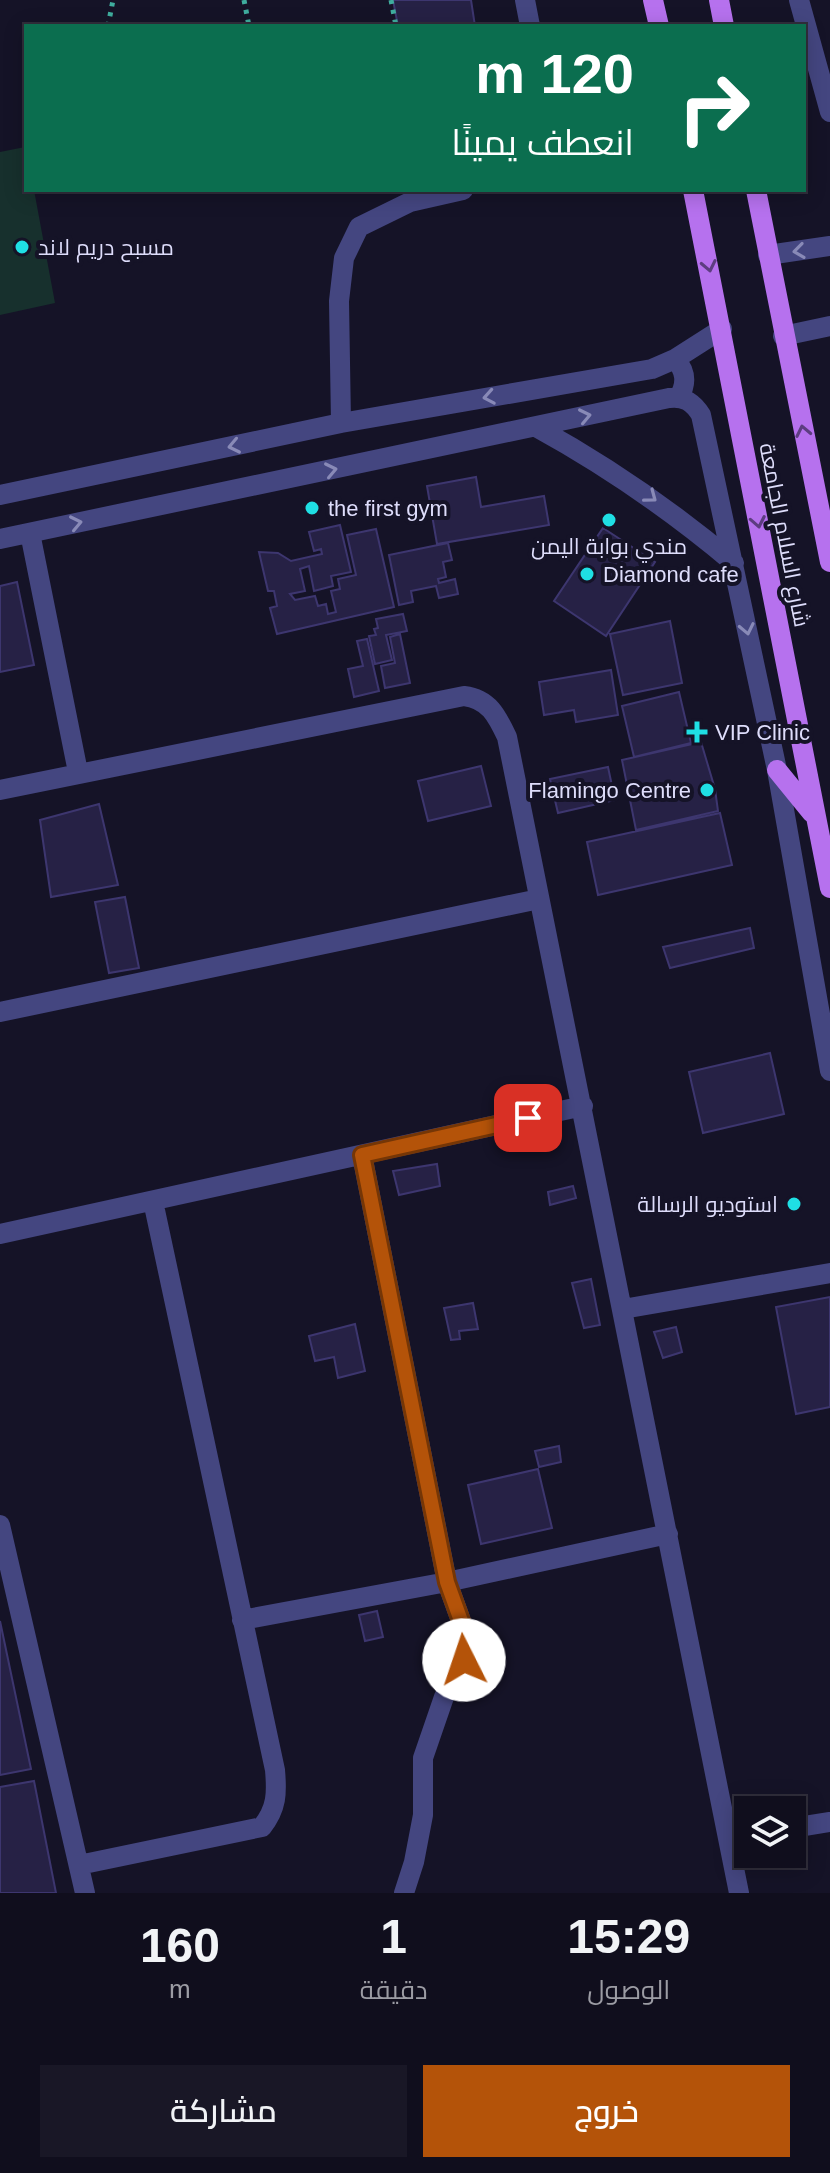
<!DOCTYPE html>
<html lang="ar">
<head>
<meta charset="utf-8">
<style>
	:root { --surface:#100e1d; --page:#191726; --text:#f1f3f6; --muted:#9c9ca4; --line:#302e3b; --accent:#b45309 }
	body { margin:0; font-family:Helvetica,Cairo,sans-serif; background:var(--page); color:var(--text); direction:rtl; height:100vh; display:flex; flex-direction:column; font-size:30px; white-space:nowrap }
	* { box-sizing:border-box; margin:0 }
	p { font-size:26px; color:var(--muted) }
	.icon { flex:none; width:44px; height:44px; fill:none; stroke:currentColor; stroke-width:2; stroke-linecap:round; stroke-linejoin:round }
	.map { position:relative; height:1893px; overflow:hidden; direction:ltr }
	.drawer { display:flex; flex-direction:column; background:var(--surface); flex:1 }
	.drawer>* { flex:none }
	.guide { position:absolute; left:24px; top:24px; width:782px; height:168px; border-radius:0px; box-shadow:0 4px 20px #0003,0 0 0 2px var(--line); direction:rtl; background:#0b6e4f; color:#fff; overflow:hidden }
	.tools { position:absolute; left:734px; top:1796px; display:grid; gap:16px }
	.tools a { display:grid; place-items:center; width:72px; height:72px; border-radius:0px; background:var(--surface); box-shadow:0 4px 20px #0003,0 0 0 2px var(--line); font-size:40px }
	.pin { position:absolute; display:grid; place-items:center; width:68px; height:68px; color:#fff; margin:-34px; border-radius:16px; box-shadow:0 4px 12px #0006 }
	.me { position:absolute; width:88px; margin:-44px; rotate:356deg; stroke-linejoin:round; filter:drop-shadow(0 0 6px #0008) }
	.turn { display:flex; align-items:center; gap:28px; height:168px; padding:0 40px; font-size:36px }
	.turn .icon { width:104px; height:104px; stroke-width:2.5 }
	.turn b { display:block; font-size:56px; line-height:68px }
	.eta { display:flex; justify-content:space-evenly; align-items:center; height:136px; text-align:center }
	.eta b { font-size:48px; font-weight:600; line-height:56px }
	.action { display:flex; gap:16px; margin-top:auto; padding:16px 40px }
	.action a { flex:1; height:92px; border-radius:0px; background:var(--accent); color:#fff; font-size:32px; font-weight:600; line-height:92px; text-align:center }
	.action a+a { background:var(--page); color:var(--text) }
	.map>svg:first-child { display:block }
	.green { fill:#17302d }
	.building { fill:#262145; stroke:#3d366f; stroke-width:2 }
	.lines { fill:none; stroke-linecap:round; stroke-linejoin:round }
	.path { stroke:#3fad9e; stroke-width:5; stroke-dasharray:4 6; stroke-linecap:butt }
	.minor { stroke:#444680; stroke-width:20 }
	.major { stroke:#b671ee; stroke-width:20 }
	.oneway { stroke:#898ab7 }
	.oneway2 { stroke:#5d3d81 }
	.route-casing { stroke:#753606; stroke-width:20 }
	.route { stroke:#b45309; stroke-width:14 }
	.poi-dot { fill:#1fdfe4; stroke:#151327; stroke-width:3 }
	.labels { text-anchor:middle; stroke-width:8; stroke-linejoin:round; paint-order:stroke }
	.poi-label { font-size:22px; fill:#deddfb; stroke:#151327; text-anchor:start }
	.street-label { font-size:22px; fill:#deddfb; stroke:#151327 }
</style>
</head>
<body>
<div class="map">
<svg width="830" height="1893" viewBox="0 0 830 1893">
	<rect width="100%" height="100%" fill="#151327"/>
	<!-- green -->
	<path class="green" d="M 25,147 L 26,190 L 34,190 L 55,303 L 0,315 L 0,152 Z"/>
	<!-- building -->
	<path class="building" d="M 393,0 L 471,0 L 475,26 L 398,26 Z
		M 476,477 L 481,507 L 544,496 L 549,525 L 437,544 L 427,486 Z
		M 340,525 L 351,572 L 331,576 L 333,586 L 314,591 L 309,566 L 300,569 L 305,591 L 290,594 L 295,600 L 315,596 L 318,606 L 326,604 L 328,614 L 336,612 L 331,591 L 340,589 L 338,579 L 356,575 L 347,535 L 376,529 L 394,607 L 277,634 L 270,608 L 277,606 L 274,591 L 268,591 L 259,552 L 278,553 L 291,561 L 322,554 L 321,549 L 314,551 L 309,532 Z
		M 603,528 L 655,562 L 606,636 L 554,601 Z
		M 448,543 L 452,560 L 443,562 L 446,577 L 438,579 L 439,583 L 455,579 L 458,594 L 439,598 L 436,586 L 411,591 L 413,602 L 399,605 L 389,555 Z
		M 17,582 L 34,665 L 0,672 L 0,586 Z
		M 403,614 L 407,631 L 386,635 L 392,660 L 375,664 L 369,636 L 376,635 L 374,629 L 378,628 L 376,619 Z
		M 670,621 L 682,683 L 623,695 L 610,634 Z
		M 400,634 L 410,683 L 385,688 L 381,666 L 395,663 L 390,637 Z
		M 367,639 L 379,691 L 354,697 L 348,669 L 363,666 L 357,641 Z
		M 611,670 L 618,715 L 576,722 L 574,710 L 544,715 L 539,682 Z
		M 679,692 L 691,743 L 634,757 L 622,706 Z
		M 701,742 L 715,789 L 718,811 L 636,830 L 622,760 Z
		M 481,766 L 491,806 L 428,821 L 418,781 Z
		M 608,767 L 615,800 L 558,813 L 550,779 Z
		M 99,804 L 118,885 L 51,897 L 40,820 Z
		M 720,813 L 732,865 L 598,895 L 587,842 Z
		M 125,897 L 139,968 L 109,973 L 95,902 Z
		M 750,928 L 754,948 L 670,968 L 663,947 Z
		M 770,1053 L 784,1114 L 703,1133 L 689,1072 Z
		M 437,1164 L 440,1186 L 399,1195 L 393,1171 Z
		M 573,1186 L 576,1198 L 550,1205 L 548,1192 Z
		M 591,1279 L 600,1325 L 584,1328 L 572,1283 Z
		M 830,1297 L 830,1407 L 796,1414 L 776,1307 Z
		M 473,1303 L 478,1329 L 459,1331 L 460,1339 L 451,1340 L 444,1308 Z
		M 355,1324 L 365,1371 L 338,1378 L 334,1357 L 315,1361 L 309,1336 Z
		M 676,1327 L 682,1352 L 663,1358 L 654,1332 Z
		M 559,1446 L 561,1462 L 539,1467 L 535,1451 Z
		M 538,1469 L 552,1528 L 481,1544 L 468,1485 Z
		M 377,1611 L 383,1637 L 365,1641 L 359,1615 Z
		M 0,1621 L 31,1769 L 0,1775 Z
		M 34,1781 L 56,1893 L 0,1893 L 0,1787 Z"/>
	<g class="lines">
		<!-- path -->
		<path class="path" d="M 244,0 L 249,26
			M 391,0 L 396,26
			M 108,26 L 113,0"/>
		<!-- minor -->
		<path class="minor" d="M 525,0 L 530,26
			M 799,0 L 830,112
			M 768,255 L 830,246
			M 783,336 L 830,326
			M 675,359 C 686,371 687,383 679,397
			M 341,423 L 339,301 L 344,258 L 359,227 L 410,202 L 463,190
			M 536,427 C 609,467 671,510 734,563
			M 0,495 L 341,423 L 652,369 L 675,359 L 722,329
			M 30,533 L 78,772
			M 0,539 L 669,398 C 684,396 693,402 701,415 L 777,770 L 830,1071
			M 0,790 L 464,696 C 489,699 497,716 507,737 L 739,1893
			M 0,1012 L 539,899
			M 362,1155 L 447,1582 L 465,1632 L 464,1660 L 444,1697 L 423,1758 L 423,1815 L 414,1862 L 404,1893
			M 0,1234 L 583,1106
			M 623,1309 L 830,1273
			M 0,1525 L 85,1893
			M 242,1620 L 447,1582 L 668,1534
			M 792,1828 L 830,1822
			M 79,1865 L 262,1827 C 277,1808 277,1793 275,1770 L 153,1201"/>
		<!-- major -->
		<path class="major" d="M 653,0 L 659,26
			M 719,0 L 724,26
			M 693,190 L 830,888
			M 756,190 L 830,562
			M 777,770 L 812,813"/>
	</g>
	<!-- one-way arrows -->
	<defs><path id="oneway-chevron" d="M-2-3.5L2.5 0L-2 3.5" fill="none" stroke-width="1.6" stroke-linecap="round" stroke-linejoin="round" transform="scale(2)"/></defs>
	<g class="oneway">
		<use href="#oneway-chevron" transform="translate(799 251) rotate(172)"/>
		<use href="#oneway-chevron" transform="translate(489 397) rotate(170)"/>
		<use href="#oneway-chevron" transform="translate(585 416) rotate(-12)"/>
		<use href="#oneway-chevron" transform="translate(234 446) rotate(168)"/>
		<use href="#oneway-chevron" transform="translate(331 470) rotate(-12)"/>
		<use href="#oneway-chevron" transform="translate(651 497) rotate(37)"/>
		<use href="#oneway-chevron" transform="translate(76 523) rotate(-12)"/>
		<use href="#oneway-chevron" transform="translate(747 629) rotate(78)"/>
	</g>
	<g class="oneway2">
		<use href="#oneway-chevron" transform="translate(709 266) rotate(78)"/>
		<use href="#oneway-chevron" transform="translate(803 431) rotate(-102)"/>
		<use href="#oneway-chevron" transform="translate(758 522) rotate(79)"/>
	</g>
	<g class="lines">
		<defs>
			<path id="route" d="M 464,1660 L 465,1632 L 447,1582 L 362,1155 L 528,1118"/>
		</defs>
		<!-- route casing -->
		<use href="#route" class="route-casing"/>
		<!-- route -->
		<use href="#route" class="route"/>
	</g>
	<!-- markers -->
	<g class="poi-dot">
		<circle cx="22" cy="247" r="8"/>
		<circle cx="312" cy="508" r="8"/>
		<circle cx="609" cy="520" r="8"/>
		<circle cx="587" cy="574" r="8"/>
		<path d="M693 720h8v8h8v8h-8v8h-8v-8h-8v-8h8z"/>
		<circle cx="707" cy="790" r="8"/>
		<circle cx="794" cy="1204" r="8"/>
	</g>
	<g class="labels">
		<!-- poi labels -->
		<g class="poi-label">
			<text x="38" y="255">مسبح دريم لاند</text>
			<text x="328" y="516">the first gym</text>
			<text x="609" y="554" text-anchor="middle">مندي بوابة اليمن</text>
			<text x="603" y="582">Diamond cafe</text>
			<text x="715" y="740">VIP Clinic</text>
			<text x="691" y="798" text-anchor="end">Flamingo Centre</text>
			<text x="778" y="1212" text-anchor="end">استوديو الرسالة</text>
		</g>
		<!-- street labels -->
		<g class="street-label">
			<text transform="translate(785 535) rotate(79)" y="8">شارع السلام الجامعة</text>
		</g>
	</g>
</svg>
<div class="tools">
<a><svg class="icon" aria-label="layers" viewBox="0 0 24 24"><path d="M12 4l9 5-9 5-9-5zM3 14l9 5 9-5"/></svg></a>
</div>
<div class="pin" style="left:528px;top:1118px;background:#d93025"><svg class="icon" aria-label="arrive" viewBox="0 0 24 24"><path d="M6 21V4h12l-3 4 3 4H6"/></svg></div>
<svg class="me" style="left:464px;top:1660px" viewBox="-20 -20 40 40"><circle r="19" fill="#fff"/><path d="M0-13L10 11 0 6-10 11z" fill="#b45309"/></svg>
<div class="guide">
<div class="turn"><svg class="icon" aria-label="right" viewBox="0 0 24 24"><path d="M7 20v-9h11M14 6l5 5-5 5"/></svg><div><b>120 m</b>انعطف يمينًا</div></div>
</div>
</div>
<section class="drawer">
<div class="eta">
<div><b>15:29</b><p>الوصول</p></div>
<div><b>1</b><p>دقيقة</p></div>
<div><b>160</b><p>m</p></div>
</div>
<div class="action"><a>خروج</a><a>مشاركة</a></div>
</section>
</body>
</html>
